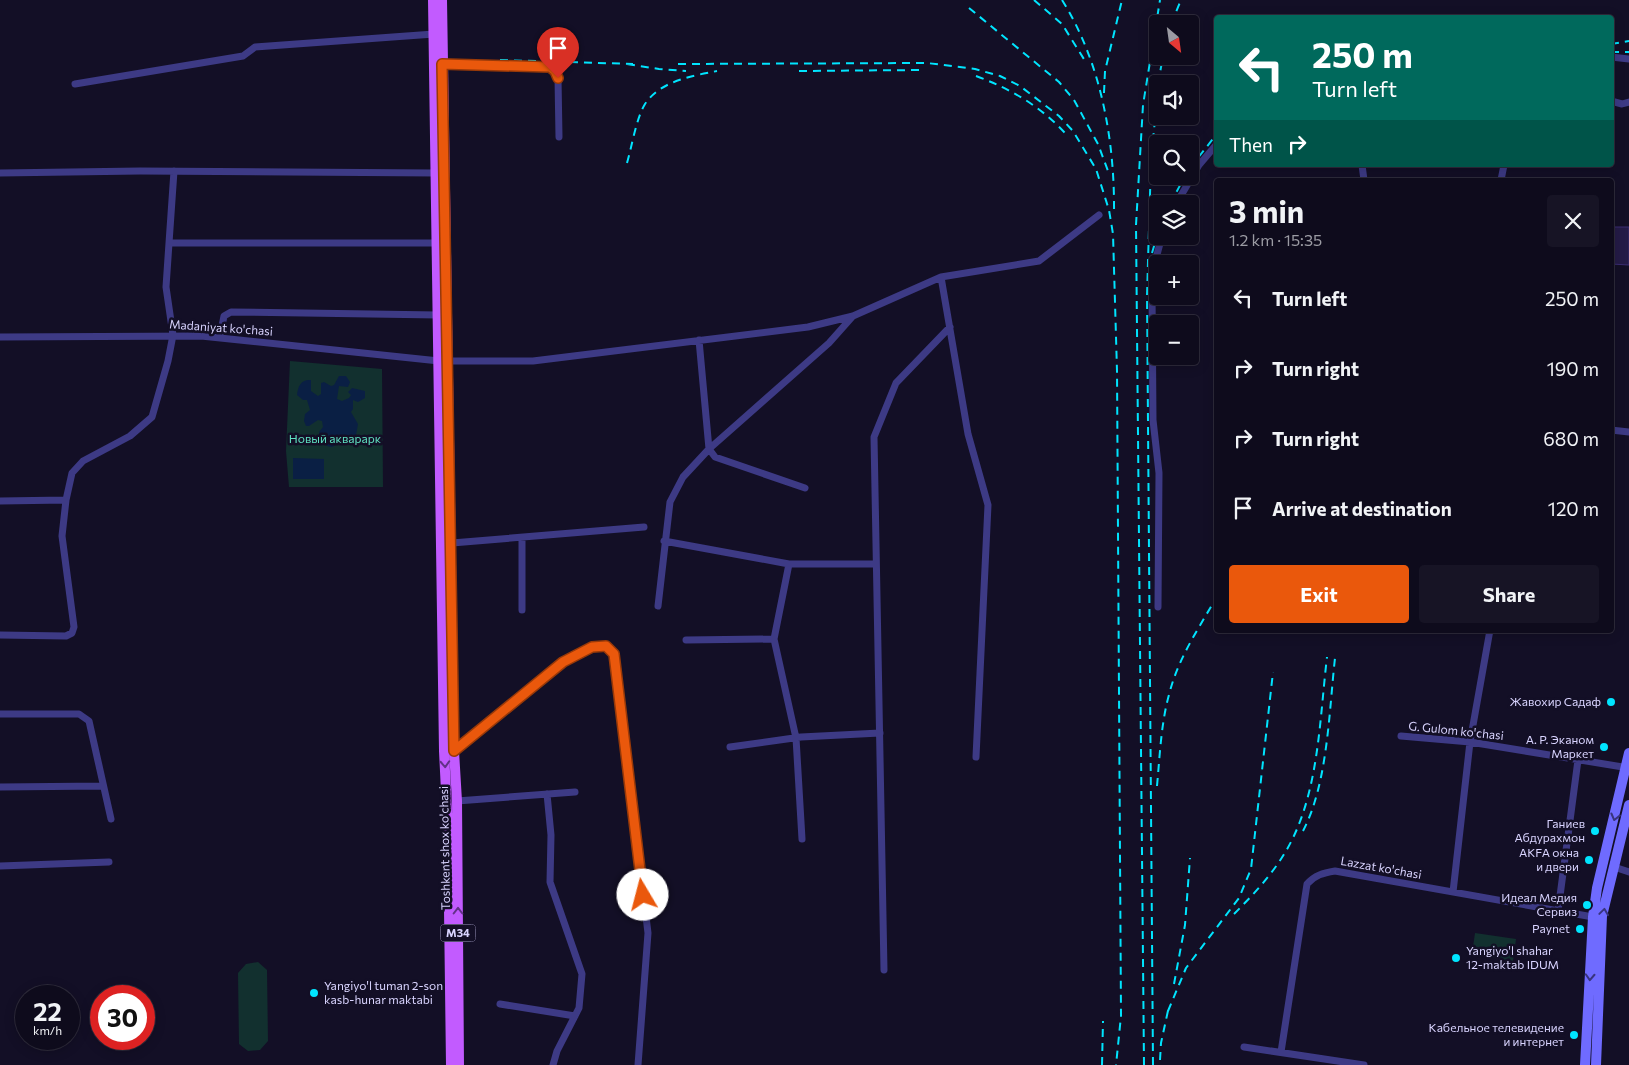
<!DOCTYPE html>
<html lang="en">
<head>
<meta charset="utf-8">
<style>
	:root { --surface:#0e0b1c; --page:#171425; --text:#f1f3f6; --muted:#9b9ba3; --line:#2e2b3b; --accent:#ea580c }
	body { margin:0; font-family:Commissioner,sans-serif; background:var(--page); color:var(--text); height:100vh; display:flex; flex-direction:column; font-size:19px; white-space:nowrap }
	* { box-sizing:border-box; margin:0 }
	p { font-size:16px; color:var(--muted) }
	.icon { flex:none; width:28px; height:28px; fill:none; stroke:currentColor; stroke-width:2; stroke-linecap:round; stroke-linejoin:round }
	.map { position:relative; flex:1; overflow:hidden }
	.sheet { position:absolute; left:1214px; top:178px; width:400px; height:455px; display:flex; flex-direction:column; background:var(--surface); border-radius:5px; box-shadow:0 2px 12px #0003,0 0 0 1px var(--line) }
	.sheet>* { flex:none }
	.banner { position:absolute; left:1214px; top:15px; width:400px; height:152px; border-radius:5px; box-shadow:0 2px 12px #0003,0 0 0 1px var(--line); background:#00695c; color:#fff; overflow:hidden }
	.needle { width:32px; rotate:151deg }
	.buttons { position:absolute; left:1149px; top:15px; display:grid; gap:10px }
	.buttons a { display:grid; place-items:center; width:50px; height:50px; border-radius:5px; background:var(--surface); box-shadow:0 2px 12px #0003,0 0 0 1px var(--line); font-size:25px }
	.speed { position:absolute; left:15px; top:985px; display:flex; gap:10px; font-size:25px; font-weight:700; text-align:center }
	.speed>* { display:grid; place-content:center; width:65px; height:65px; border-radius:50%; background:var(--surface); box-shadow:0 2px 12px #0003,0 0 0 1px var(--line); line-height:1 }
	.speed small { font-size:12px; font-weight:400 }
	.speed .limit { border:8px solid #d22; background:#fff; color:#111 }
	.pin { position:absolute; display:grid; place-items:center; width:42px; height:42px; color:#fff; margin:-51px -21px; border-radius:50% 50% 50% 0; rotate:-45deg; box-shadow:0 0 5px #0007 }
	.pin .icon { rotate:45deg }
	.me { position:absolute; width:55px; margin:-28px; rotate:352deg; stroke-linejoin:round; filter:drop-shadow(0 0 4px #0008) }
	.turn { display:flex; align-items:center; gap:18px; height:105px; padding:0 15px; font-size:22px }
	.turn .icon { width:65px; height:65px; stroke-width:2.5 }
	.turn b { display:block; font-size:35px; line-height:42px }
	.then { display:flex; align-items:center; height:48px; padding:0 15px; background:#0003; gap:10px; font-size:19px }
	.round { display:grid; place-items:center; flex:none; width:52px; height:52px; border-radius:5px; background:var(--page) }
	.summary { display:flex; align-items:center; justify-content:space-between; height:85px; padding:0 15px }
	h1 { font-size:30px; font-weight:700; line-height:38px }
	.action { display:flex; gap:10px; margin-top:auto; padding:10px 15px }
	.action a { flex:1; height:58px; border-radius:5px; background:var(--accent); color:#fff; font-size:20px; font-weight:700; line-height:58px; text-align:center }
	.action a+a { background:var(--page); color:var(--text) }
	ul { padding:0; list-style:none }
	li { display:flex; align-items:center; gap:15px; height:70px; padding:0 15px }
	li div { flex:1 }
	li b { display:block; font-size:19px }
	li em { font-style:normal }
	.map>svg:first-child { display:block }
	.green { fill:#12302f }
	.water { fill:#0a1f44 }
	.building { fill:#241b47; stroke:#3b2d73 }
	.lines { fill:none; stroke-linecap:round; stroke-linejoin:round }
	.street { stroke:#3d3a85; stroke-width:7 }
	.secondary { stroke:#6f6bff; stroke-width:10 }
	.primary { stroke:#c25bff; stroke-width:10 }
	.rail { stroke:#00e5ff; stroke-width:2; stroke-dasharray:8 6; stroke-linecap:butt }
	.oneway { stroke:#623188 }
	.oneway2 { stroke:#38347d }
	.route-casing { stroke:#983908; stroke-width:12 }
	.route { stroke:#ea580c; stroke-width:9 }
	.poi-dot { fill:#00e5ff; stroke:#130f26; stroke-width:2 }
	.labels { text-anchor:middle; stroke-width:5; stroke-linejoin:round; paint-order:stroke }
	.shield { fill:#130f26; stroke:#9e99be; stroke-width:1 }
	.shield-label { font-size:11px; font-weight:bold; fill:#d9d4ff }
	.street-label { font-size:12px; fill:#d9d4ff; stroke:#130f26 }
	.park-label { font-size:12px; fill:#5fe0c0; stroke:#130f26 }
	.poi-label { font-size:12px; fill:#d9d4ff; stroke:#130f26; text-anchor:end }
</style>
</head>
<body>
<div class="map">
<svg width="1629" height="1065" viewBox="0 0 1629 1065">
	<rect width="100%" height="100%" fill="#130f26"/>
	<!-- green -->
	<path class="green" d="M 290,361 L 382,369 L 383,487 L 289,487 L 286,451 Z
		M 1475,933 L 1516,939 L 1513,961 L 1472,954 Z
		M 258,962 L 267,970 L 268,1041 L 260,1050 L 248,1051 L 239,1044 L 238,973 L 246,964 Z"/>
	<!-- water -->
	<path class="water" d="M 339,376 L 346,376 L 350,382 L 348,387 L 339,386 L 337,399 L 342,401 L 349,398 L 351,395 L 348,392 L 352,388 L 365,391 L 365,398 L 358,402 L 353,400 L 353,409 L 351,412 L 358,424 L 356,435 L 349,439 L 344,437 C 339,439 338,445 332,447 C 323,446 320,441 319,432 L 323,427 L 322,421 L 318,420 L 309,426 L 306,426 L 304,421 L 305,414 L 310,410 L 307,400 L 303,400 L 297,395 C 298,386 301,379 311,380 L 311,391 L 318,396 L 321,394 L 321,383 L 324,382 L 331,386 L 334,385 Z
		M 293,458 L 324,459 L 324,479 L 293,479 Z"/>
	<!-- building -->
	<path class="building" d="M 1611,227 L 1629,227 L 1629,265 L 1611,264 Z"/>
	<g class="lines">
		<!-- street -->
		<path class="street" d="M 1611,57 L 1629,59
			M 442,64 L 550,67 L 558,78 L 559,137
			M 75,84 L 243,56 L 255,47 L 434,34
			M 1611,101 L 1622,104 L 1629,102
			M 1362,165 L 1364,180
			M 0,173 L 140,171 L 436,173
			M 1501,180 L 1504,165
			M 1176,204 L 1199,165 L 1216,145
			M 169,243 L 174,171
			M 941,277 L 968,434 L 988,505 L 976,757
			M 220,336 L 224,316 L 231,312 L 438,315
			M 0,337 L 201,336 L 439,361 L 533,361 L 808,327 L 853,316 L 941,277 L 1039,261 L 1099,215
			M 699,340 L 709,449 L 715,457 L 805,488
			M 1611,430 L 1629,432
			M 0,501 L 66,500
			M 522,538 L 522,610
			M 664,541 L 789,564 L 876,564
			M 452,543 L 644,527
			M 789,564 L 774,639 L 796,738 L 802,839
			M 658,606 L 670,502 L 683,477 L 709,449 L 829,343 L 853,316
			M 1158,607 L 1159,473 L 1153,420 L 1152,288 L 1155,262 L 1162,236
			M 0,635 L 66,636 L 72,633 L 74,627 L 62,536 L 66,500 L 72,473 L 83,461 L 130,436 L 152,417 L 168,361 L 173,335 L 166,287 L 169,243 L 437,243
			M 686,640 L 774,639
			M 0,714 L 79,714 L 89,721 L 111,819
			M 1401,736 L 1470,742 L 1629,768
			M 730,747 L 801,737 L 880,733
			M 454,751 L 563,662 L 592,647 L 606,646 L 614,654 L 648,933 L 638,1065
			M 0,787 L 103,786
			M 547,794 L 551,835 L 550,882 L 582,974 L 579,1008 L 557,1051 L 553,1065
			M 457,801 L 575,792
			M 0,866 L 109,862
			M 1614,867 L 1629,872
			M 1453,892 L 1470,742 L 1490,630
			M 1558,911 L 1578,760
			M 884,970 L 874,437 L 896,383 L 950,327
			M 500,1004 L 575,1016
			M 1244,1047 L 1364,1065
			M 1281,1052 L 1307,884 C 1315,875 1323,873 1335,871 L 1593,917"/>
		<!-- secondary -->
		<path class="secondary" d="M 1585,1065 L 1593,917 L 1597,888 L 1629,753
			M 1596,1065 L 1602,916 L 1629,805"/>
		<!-- primary -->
		<path class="primary" d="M 433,0 L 444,751 L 448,832 L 451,1065
			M 442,0 L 454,751 L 457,801 L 459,1065"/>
		<!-- rail -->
		<path class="rail" d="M 1034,0 L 1062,24 L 1087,64
			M 1062,0 C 1101,62 1115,141 1114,214
			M 969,8 L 1059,82 L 1074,100 L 1098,144 L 1108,171
			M 1171,24 L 1181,0
			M 1611,44 L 1629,41
			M 1611,52 L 1629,52
			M 500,60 L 633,64
			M 627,64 L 659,69 L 686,71
			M 678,64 L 927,63 L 975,69 L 1000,76 L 1020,86 L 1059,116 L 1073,131 L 1096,169 L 1109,210 L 1113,234 L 1117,371 L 1121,1016 L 1116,1065
			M 799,71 L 921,70
			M 976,76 C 1011,89 1040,106 1065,133
			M 1158,84 L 1163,56
			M 1104,93 L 1105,71 L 1122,0
			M 627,163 C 632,146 636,119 645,104 C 660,81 692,76 717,71
			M 1190,168 L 1216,135
			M 1170,204 L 1185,176
			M 1152,253 L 1158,233
			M 1157,786 C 1160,754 1161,722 1170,691 C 1179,657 1199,628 1216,598
			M 1303,831 C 1328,783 1329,711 1335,658
			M 1234,914 C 1251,897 1268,879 1281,859 C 1319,802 1319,724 1327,657
			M 1174,984 L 1185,925 L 1190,858
			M 1168,1011 L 1186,968 L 1239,898 L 1251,869 L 1273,672
			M 1160,1060 L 1161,1043 L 1169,1006
			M 1102,1065 L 1103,1021
			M 1144,1065 L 1136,225 L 1143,105 L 1160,0
			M 1153,1065 L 1147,295 L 1151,161 L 1158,89"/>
	</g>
	<!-- one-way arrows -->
	<defs><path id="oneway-chevron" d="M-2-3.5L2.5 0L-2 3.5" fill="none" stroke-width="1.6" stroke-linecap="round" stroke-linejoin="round" transform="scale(1.25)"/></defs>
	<g class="oneway">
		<use href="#oneway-chevron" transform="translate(445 764) rotate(87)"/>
		<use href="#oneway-chevron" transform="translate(458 911) rotate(-90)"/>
	</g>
	<g class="oneway2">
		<use href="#oneway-chevron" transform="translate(1615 817) rotate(104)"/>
		<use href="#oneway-chevron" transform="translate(1604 912) rotate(-82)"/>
		<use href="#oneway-chevron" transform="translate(1590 977) rotate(93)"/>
	</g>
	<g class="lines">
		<defs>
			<path id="route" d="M 558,78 L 555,71 L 550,67 L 442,64 L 454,751 L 563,662 L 592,647 L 606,646 L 614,654 L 643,895"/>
		</defs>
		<!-- route casing -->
		<use href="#route" class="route-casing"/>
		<!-- route -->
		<use href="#route" class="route"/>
	</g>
	<!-- markers -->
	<g class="poi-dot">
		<circle cx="1611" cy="702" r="5"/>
		<circle cx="1604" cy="747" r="5"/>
		<circle cx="1595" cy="831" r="5"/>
		<circle cx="1589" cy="860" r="5"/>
		<circle cx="1587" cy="905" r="5"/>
		<circle cx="1580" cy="929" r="5"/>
		<circle cx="1456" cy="958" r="5"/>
		<circle cx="314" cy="993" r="5"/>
		<circle cx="1574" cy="1035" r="5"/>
	</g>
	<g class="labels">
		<!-- shield labels -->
		<rect class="shield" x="440.5" y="924.5" width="35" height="17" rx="4"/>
		<g class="shield-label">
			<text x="458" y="937">M34</text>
		</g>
		<!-- street labels -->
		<g class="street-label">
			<text transform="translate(221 328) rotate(4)" y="4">Madaniyat ko'chasi</text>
			<text transform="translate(1456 731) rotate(6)" y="4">G. Gulom ko'chasi</text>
			<text transform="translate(445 848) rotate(-91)" y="4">Toshkent shox ko'chasi</text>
			<text transform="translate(1381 868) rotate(10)" y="4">Lazzat ko'chasi</text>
		</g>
		<!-- park labels -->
		<g class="park-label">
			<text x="335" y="443">Новый акварарк</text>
		</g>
		<!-- poi labels -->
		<g class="poi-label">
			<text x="1601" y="706">Жавохир Садаф</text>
			<text x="1594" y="744">А. Р. Эканом<tspan x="1594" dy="14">Маркет</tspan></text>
			<text x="1585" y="828">Ганиев<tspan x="1585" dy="14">Абдурахмон</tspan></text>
			<text x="1579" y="857">AKFA окна<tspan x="1579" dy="14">и двери</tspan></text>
			<text x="1577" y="902">Идеал Медия<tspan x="1577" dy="14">Сервиз</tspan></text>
			<text x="1570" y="933">Paynet</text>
			<text x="1466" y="955" text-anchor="start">Yangiyo'l shahar<tspan x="1466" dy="14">12-maktab IDUM</tspan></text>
			<text x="324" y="990" text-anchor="start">Yangiyo'l tuman 2-son<tspan x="324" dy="14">kasb-hunar maktabi</tspan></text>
			<text x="1564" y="1032">Кабельное телевидение<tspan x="1564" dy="14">и интернет</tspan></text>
		</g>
	</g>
</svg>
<div class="buttons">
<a><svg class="needle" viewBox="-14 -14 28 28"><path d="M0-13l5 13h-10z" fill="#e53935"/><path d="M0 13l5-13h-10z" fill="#9b9ba3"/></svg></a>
<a><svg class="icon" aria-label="sound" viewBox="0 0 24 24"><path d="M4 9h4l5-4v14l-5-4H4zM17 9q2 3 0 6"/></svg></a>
<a><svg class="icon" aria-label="search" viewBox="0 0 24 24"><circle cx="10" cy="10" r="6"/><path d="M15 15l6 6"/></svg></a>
<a><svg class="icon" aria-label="layers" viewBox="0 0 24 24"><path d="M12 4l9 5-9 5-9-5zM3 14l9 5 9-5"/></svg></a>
<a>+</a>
<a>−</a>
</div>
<div class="speed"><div>22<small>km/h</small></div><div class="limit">30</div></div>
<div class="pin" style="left:558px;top:78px;background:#d93025"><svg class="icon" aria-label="arrive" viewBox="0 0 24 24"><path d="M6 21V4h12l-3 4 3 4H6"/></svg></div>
<svg class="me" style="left:643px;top:895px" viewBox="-20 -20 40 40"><circle r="19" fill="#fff"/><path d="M0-13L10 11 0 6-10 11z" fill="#ea580c"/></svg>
<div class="banner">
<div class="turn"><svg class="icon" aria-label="left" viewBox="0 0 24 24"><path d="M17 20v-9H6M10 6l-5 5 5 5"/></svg><div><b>250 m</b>Turn left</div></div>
<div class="then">Then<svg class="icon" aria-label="right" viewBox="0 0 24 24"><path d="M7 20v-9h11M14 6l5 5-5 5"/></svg></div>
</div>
<section class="sheet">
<div class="summary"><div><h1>3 min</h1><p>1.2 km · 15:35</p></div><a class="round"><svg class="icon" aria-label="close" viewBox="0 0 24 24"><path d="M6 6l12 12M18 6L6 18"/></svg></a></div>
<ul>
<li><svg class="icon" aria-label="left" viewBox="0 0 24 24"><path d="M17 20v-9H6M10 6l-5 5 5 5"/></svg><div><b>Turn left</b></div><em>250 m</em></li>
<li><svg class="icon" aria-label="right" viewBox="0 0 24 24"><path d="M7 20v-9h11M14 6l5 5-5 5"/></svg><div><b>Turn right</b></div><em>190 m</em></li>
<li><svg class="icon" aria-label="right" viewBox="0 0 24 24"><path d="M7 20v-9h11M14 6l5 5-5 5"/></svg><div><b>Turn right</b></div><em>680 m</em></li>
<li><svg class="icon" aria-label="arrive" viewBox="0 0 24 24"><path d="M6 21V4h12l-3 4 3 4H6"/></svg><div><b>Arrive at destination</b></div><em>120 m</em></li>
</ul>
<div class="action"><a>Exit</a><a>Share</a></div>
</section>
</div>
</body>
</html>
